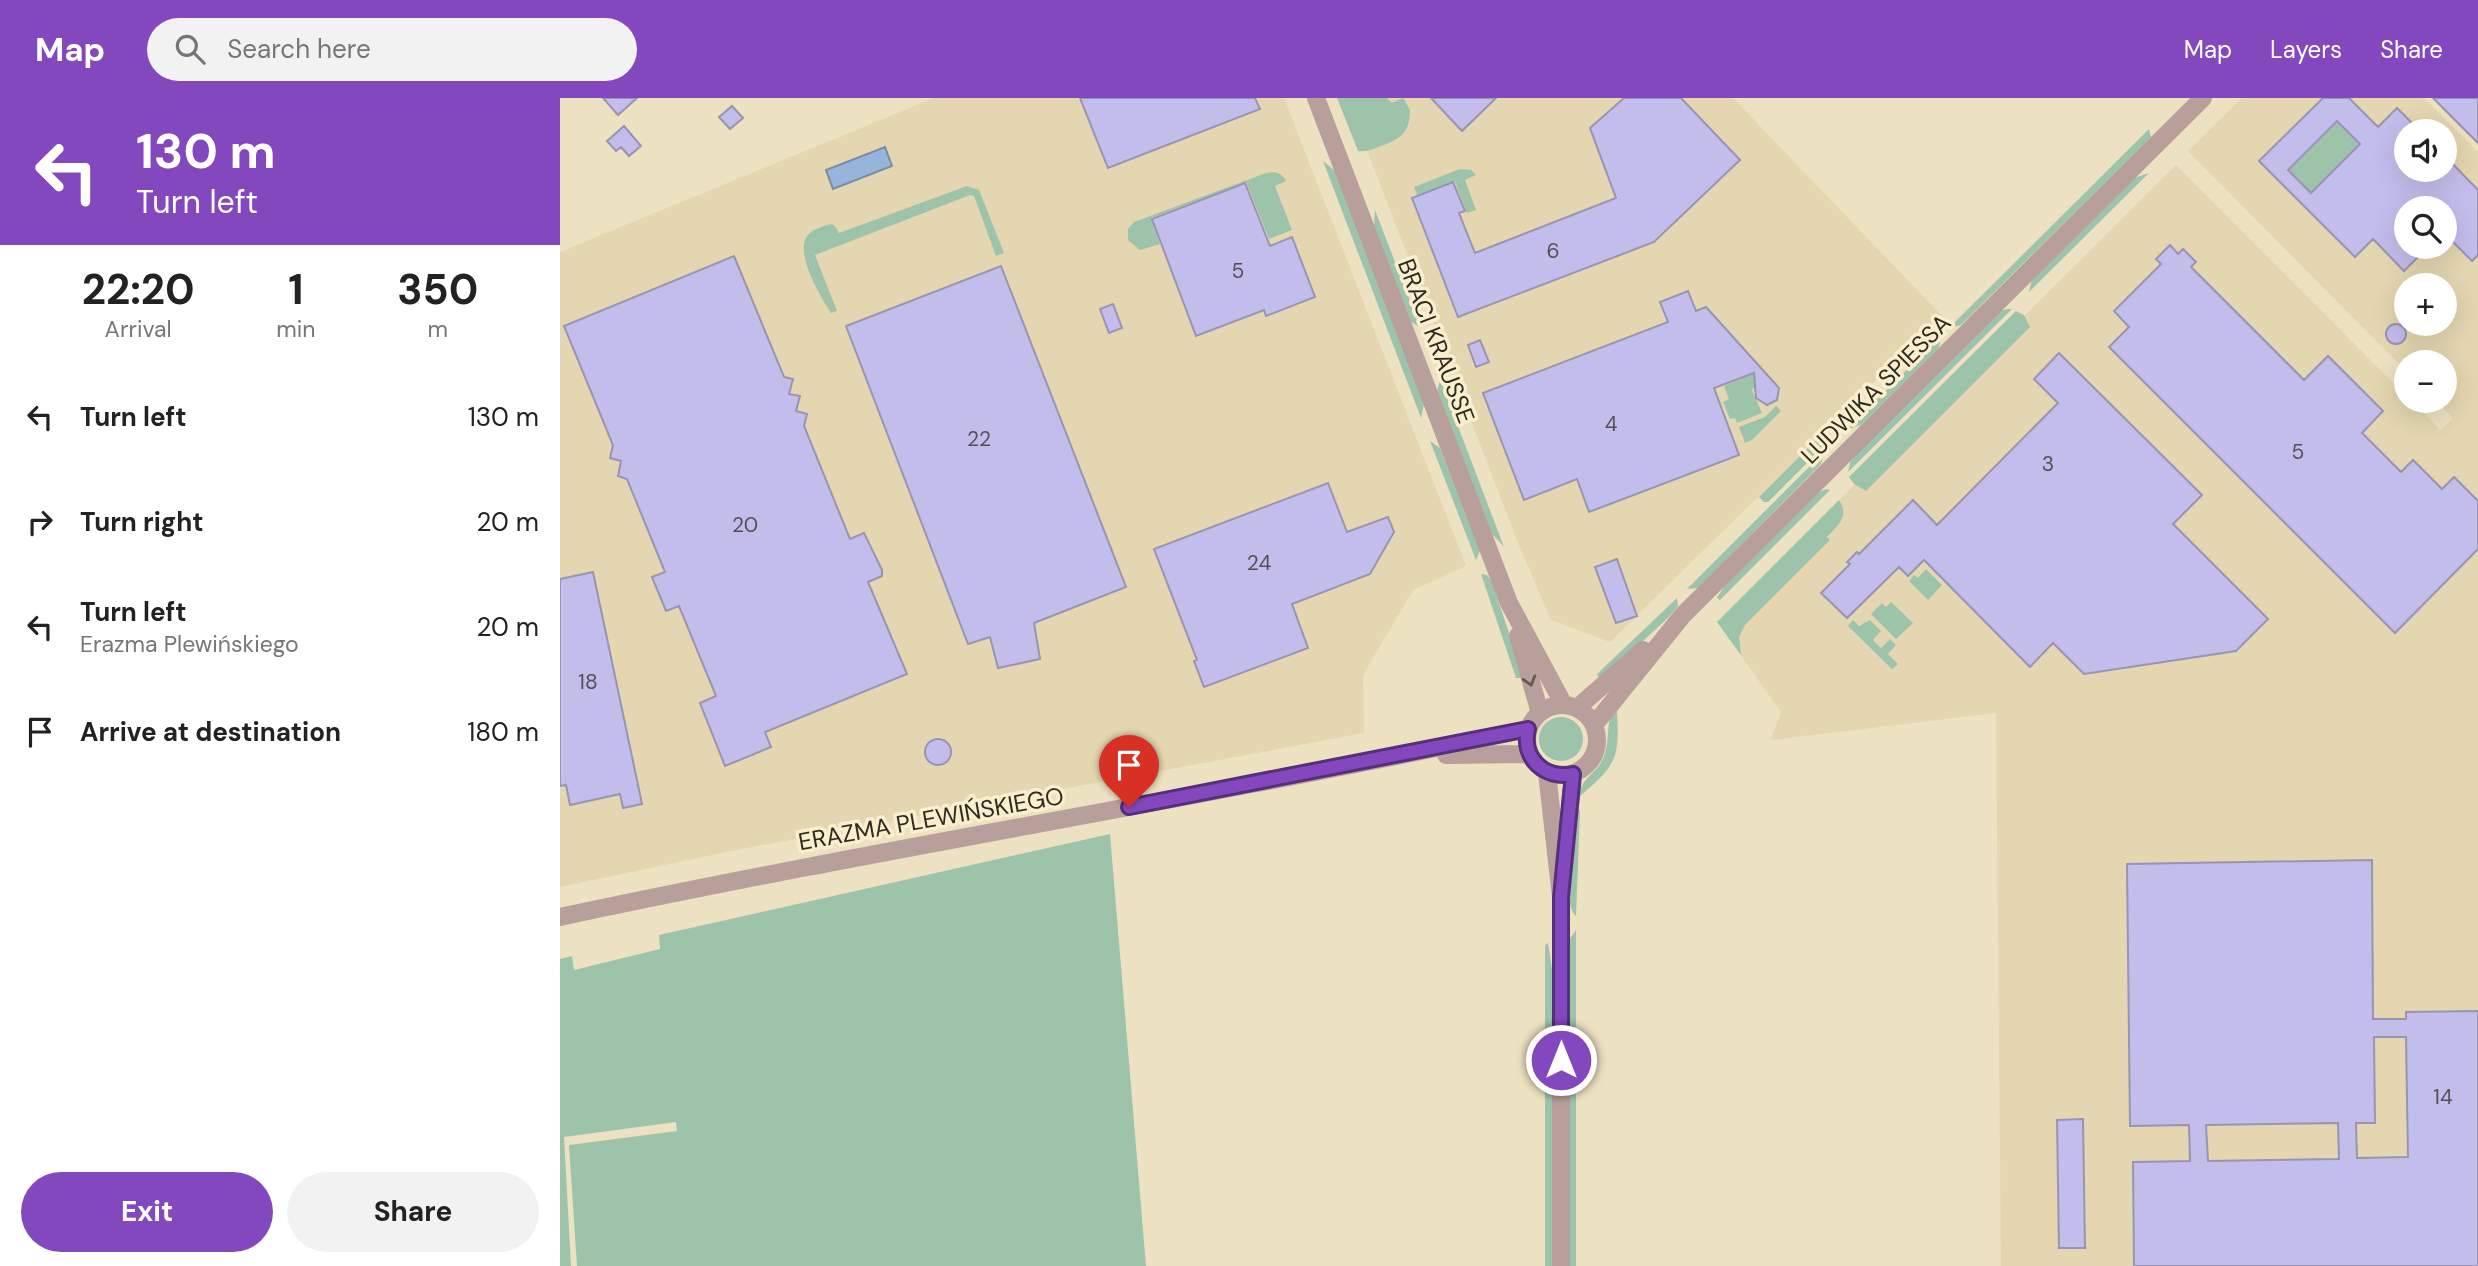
<!DOCTYPE html>
<html lang="en">
<head>
<meta charset="utf-8">
<style>
	:root { --surface:#fff; --page:#f2f2f2; --text:#222; --muted:#767676; --accent:#8448be }
	body { margin:0; font-family:"DM Sans",sans-serif; background:var(--page); color:var(--text); height:100vh; display:flex; flex-direction:column; font-size:26px; white-space:nowrap }
	* { box-sizing:border-box; margin:0 }
	p { font-size:23px; color:var(--muted) }
	.icon { flex:none; width:38px; height:38px; fill:none; stroke:currentColor; stroke-width:2; stroke-linecap:round; stroke-linejoin:round }
	.map { position:relative; flex:1; overflow:hidden }
	.sheet { display:flex; flex-direction:column; background:var(--surface); width:560px }
	.sheet>* { flex:none }
	.banner { background:#8448be; color:#fff; overflow:hidden }
	.fabs { position:absolute; left:1834px; top:21px; display:grid; gap:14px }
	.fabs a { display:grid; place-items:center; width:63px; height:63px; border-radius:50%; background:var(--surface); box-shadow:0 7px 28px #0002; font-size:35px }
	.pin { position:absolute; display:grid; place-items:center; width:60px; height:60px; color:#fff; margin:-72px -30px; border-radius:50% 50% 50% 0; rotate:-45deg; box-shadow:0 0 7px #0007 }
	.pin .icon { rotate:45deg }
	.me { position:absolute; width:77px; margin:-38px; rotate:0deg; stroke-linejoin:round; filter:drop-shadow(0 0 5px #0008) }
	.turn { display:flex; align-items:center; gap:24px; height:147px; padding:0 21px; font-size:32px }
	.turn .icon { width:91px; height:91px; stroke-width:2.5 }
	.turn b { display:block; font-size:49px; line-height:60px }
	.eta { display:flex; justify-content:space-evenly; align-items:center; height:119px; text-align:center }
	.eta b { font-size:42px; font-weight:700; line-height:49px }
	.primary-button { display:flex; gap:14px; margin-top:auto; padding:14px 21px }
	.primary-button a { flex:1; height:80px; border-radius:42px; background:var(--accent); color:#fff; font-size:28px; font-weight:700; line-height:80px; text-align:center }
	.primary-button a+a { background:var(--page); color:var(--text) }
	ul { padding:0; list-style:none }
	li { display:flex; align-items:center; gap:21px; height:105px; padding:0 21px }
	li div { flex:1 }
	li b { display:block; font-size:26px }
	li em { font-style:normal }
	header { display:flex; align-items:center; gap:42px; box-sizing:border-box; height:98px; padding:0 35px; background:var(--accent); color:#fff }
	header strong { font-size:33px }
	nav { display:flex; gap:38px; margin-inline-start:auto; font-size:24px }
	.search { width:490px; height:63px; background:var(--page); display:flex; align-items:center; gap:18px; box-sizing:border-box; padding:0 24px; border-radius:38px; color:var(--muted); font-size:26px }
	main { display:flex; flex:1; min-height:0 }
	.map>svg:first-child { display:block }
	.built { fill:#e3d6b0; fill-rule:evenodd }
	.green { fill:#9ec3ab }
	.water { fill:#97b5dc; stroke:#788ca3; stroke-width:2 }
	.building { fill:#c3bdec; stroke:#9894b2; stroke-width:2; fill-rule:evenodd }
	.lines { fill:none; stroke-linecap:round; stroke-linejoin:round }
	.minor { stroke:#b89f9b; stroke-width:18 }
	.oneway { stroke:#665951 }
	.route-casing { stroke:#562f7c; stroke-width:18 }
	.route { stroke:#8448be; stroke-width:12 }
	.labels { text-anchor:middle; stroke-width:7; stroke-linejoin:round; paint-order:stroke }
	.number-label { font-size:21px; fill:#545052 }
	.street-label { font-size:24px; fill:#2f2b1f; stroke:#f9eece }
</style>
</head>
<body>
<header>
<strong>Map</strong>
<div class="search"><svg class="icon" aria-label="search" viewBox="0 0 24 24"><circle cx="10" cy="10" r="6"/><path d="M15 15l6 6"/></svg>Search here</div>
<nav><a>Map</a><a>Layers</a><a>Share</a></nav>
</header>
<main>
<section class="sheet">
<div class="banner">
<div class="turn"><svg class="icon" aria-label="left" viewBox="0 0 24 24"><path d="M17 20v-9H6M10 6l-5 5 5 5"/></svg><div><b>130 m</b>Turn left</div></div>
</div>
<div class="eta">
<div><b>22:20</b><p>Arrival</p></div>
<div><b>1</b><p>min</p></div>
<div><b>350</b><p>m</p></div>
</div>
<ul>
<li><svg class="icon" aria-label="left" viewBox="0 0 24 24"><path d="M17 20v-9H6M10 6l-5 5 5 5"/></svg><div><b>Turn left</b></div><em>130 m</em></li>
<li><svg class="icon" aria-label="right" viewBox="0 0 24 24"><path d="M7 20v-9h11M14 6l5 5-5 5"/></svg><div><b>Turn right</b></div><em>20 m</em></li>
<li><svg class="icon" aria-label="left" viewBox="0 0 24 24"><path d="M17 20v-9H6M10 6l-5 5 5 5"/></svg><div><b>Turn left</b><p>Erazma Plewińskiego</p></div><em>20 m</em></li>
<li><svg class="icon" aria-label="arrive" viewBox="0 0 24 24"><path d="M6 21V4h12l-3 4 3 4H6"/></svg><div><b>Arrive at destination</b></div><em>180 m</em></li>
</ul>
<div class="primary-button"><a>Exit</a><a>Share</a></div>
</section>
<div class="map">
<svg width="1918" height="1168" viewBox="0 0 1918 1168">
	<rect width="100%" height="100%" fill="#ece1c1"/>
	<!-- built -->
	<path class="built" d="M 374,0 L 724,0 L 906,468 L 853,492 L 803,577 L 804,635 L 171,753 L 0,789 L 0,154 Z
		M 787,0 L 1173,0 L 1382,218 L 1050,544 L 991,522 L 958,445 Z
		M 1682,0 L 1864,0 L 1918,54 L 1918,1168 L 1441,1168 L 1436,615 L 1211,642 L 1221,614 L 1157,524 L 1616,67 L 1846,298 L 1846,303 L 1851,303 L 1881,332 L 1893,320 L 1876,303 L 1885,303 L 1885,264 L 1846,264 L 1846,273 L 1628,53 ZM 1846,33 L 1885,33 L 1885,72 L 1846,72 ZM 1846,110 L 1885,110 L 1885,149 L 1846,149 ZM 1846,187 L 1885,187 L 1885,226 L 1846,226 Z"/>
	<!-- green -->
	<path class="green" d="M 777,0 L 827,0 L 832,5 L 843,0 L 850,12 C 850,35 840,41 821,48 C 813,51 807,54 798,53 Z
		M 1777,23 L 1800,46 L 1751,95 L 1728,72 Z
		M 1589,31 L 1591,39 L 1401,227 L 1389,230 Z
		M 763,63 L 775,73 L 864,306 L 861,320 Z
		M 900,71 L 911,72 L 916,77 L 905,82 L 916,112 L 907,115 L 895,84 L 858,99 L 854,89 Z
		M 706,75 C 715,73 722,75 726,83 L 715,88 L 732,132 L 709,141 L 686,84 L 591,120 L 600,146 L 580,152 L 568,142 L 568,131 L 574,124 Z
		M 1589,75 L 1469,194 L 1472,181 L 1574,80 Z
		M 407,88 L 419,92 L 444,155 L 436,158 L 414,98 L 410,97 L 255,157 L 277,213 L 271,215 C 261,199 231,151 250,135 C 256,130 264,128 271,126 L 275,128 L 279,135 Z
		M 815,112 L 860,229 L 851,224 L 814,129 Z
		M 1447,211 L 1452,211 L 1288,374 L 1291,361 L 1440,213 Z
		M 1456,213 L 1464,217 L 1470,229 L 1306,393 L 1294,386 L 1289,379 Z
		M 1381,238 L 1379,250 L 1301,327 L 1286,332 Z
		M 1193,276 L 1196,287 L 1192,292 L 1202,315 L 1177,325 L 1175,320 L 1170,321 L 1163,304 L 1169,301 L 1164,288 Z
		M 880,281 L 944,449 L 932,436 L 877,294 Z
		M 1216,308 L 1221,313 L 1192,342 L 1185,345 L 1179,329 L 1205,319 Z
		M 1261,337 L 1265,347 L 1208,404 L 1204,404 L 1199,399 Z
		M 870,343 L 880,350 L 920,453 L 916,462 Z
		M 1265,353 L 1261,366 L 1138,490 L 1127,491 Z
		M 1266,391 L 1270,392 L 1160,502 L 1157,500 L 1165,487 L 1259,394 Z
		M 1279,402 C 1290,418 1278,427 1267,439 L 1270,442 L 1185,527 L 1179,539 L 1181,557 L 1157,524 Z
		M 1366,471 L 1382,487 L 1368,502 L 1349,483 L 1354,477 L 1358,480 Z
		M 921,476 L 927,477 L 932,484 L 964,580 L 956,580 Z
		M 1117,500 L 1118,508 L 1111,517 L 1040,583 L 1037,576 Z
		M 1331,504 L 1353,525 L 1336,541 L 1311,516 L 1322,505 L 1326,509 Z
		M 1293,522 L 1299,528 L 1310,522 L 1321,533 L 1313,542 L 1321,550 L 1330,541 L 1336,547 L 1328,556 L 1338,566 L 1332,571 L 1288,528 Z
		M 1053,609 L 1057,614 C 1060,662 1055,668 1019,699 C 1021,678 1037,677 1044,658 C 1050,642 1046,625 1053,609 Z
		M979 641a22 22 0 1 1 44 0a22 22 0 1 1-44 0Z
		M 1017,709 L 1020,713 L 1016,818 C 1000,805 1014,730 1017,709 Z
		M 550,736 L 586,1168 L 17,1168 L 9,1047 L 117,1033 L 116,1024 L 4,1039 L 11,1168 L 0,1168 L 0,861 L 12,858 L 14,872 L 100,851 L 99,837 Z
		M 1016,832 L 1016,1168 L 1009,1168 L 1009,842 Z
		M 988,845 L 992,871 L 992,1168 L 985,1168 L 985,847 Z"/>
	<!-- water -->
	<path class="water" d="M 325,49 L 332,68 L 273,91 L 266,72 Z"/>
	<!-- building -->
	<path class="building" d="M 43,0 L 77,0 L 58,17 Z
		M 520,0 L 695,0 L 700,11 L 548,70 Z
		M 871,0 L 936,0 L 902,33 Z
		M 1064,0 L 1121,0 L 1180,62 L 1094,144 L 898,219 L 852,100 L 893,84 L 905,113 L 899,115 L 915,155 L 1056,100 L 1030,30 Z
		M 1763,0 L 1789,0 L 1818,29 L 1837,10 L 1860,33 L 1846,33 L 1846,72 L 1885,72 L 1885,58 L 1918,92 L 1918,157 L 1912,163 L 1885,136 L 1885,110 L 1846,110 L 1846,149 L 1868,149 L 1844,173 L 1813,141 L 1795,159 L 1699,63 ZM 1777,23 L 1800,46 L 1751,95 L 1728,72 Z
		M 1873,0 L 1918,0 L 1918,45 Z
		M 172,8 L 183,20 L 170,31 L 159,19 Z
		M 64,28 L 81,48 L 69,58 L 61,49 L 56,53 L 47,43 Z
		M 685,85 L 710,148 L 732,139 L 755,199 L 706,218 L 704,212 L 636,238 L 592,121 Z
		M 1610,147 L 1618,156 L 1623,151 L 1636,164 L 1631,169 L 1744,282 L 1768,258 L 1823,313 L 1802,335 L 1841,374 L 1853,362 L 1882,391 L 1894,379 L 1918,403 L 1918,451 L 1835,535 L 1549,249 L 1569,229 L 1554,213 L 1601,166 L 1596,161 Z
		M 174,158 L 224,279 L 233,281 L 229,296 L 240,298 L 236,313 L 247,316 L 244,328 L 290,441 L 304,435 L 322,472 L 322,478 L 308,484 L 347,576 L 205,634 L 211,649 L 165,668 L 140,605 L 156,598 L 119,508 L 106,513 L 92,479 L 105,474 L 67,381 L 58,378 L 61,363 L 50,360 L 53,347 L 4,228 Z
		M 441,168 L 566,489 L 474,525 L 480,561 L 438,570 L 430,539 L 408,546 L 286,228 Z
		M 1128,193 L 1136,213 L 1146,209 L 1219,290 L 1217,302 L 1207,307 L 1196,300 L 1194,275 L 1154,290 L 1179,357 L 1029,414 L 1017,381 L 964,402 L 923,295 L 1108,224 L 1100,204 Z
		M 553,206 L 562,230 L 549,235 L 540,211 Z
		M1826 236a10 10 0 1 1 20 0a10 10 0 1 1-20 0Z
		M 920,242 L 929,264 L 916,269 L 908,247 Z
		M 1499,255 L 1642,397 L 1613,426 L 1708,521 L 1676,553 L 1524,576 L 1493,545 L 1470,569 L 1364,462 L 1348,478 L 1339,469 L 1287,520 L 1261,495 L 1290,466 L 1287,464 L 1297,454 L 1299,456 L 1353,402 L 1377,427 L 1498,305 L 1474,281 Z
		M 768,385 L 787,434 L 828,419 L 834,434 L 810,476 L 732,506 L 748,550 L 644,589 L 634,563 L 637,562 L 594,451 Z
		M 1057,461 L 1077,518 L 1056,525 L 1035,469 Z
		M 33,474 L 82,706 L 63,710 L 60,696 L 10,707 L 6,687 L 0,688 L 0,481 Z
		M365 654a13 13 0 1 1 26 0a13 13 0 1 1-26 0Z
		M 1812,762 L 1813,921 L 1846,921 L 1846,914 L 1918,913 L 1918,1168 L 1574,1168 L 1573,1064 L 1630,1063 L 1629,1027 L 1570,1028 L 1567,766 ZM 1814,939 L 1846,939 L 1848,1059 L 1797,1060 L 1796,1025 L 1815,1025 ZM 1778,1025 L 1779,1061 L 1648,1063 L 1646,1027 Z
		M 1523,1021 L 1525,1150 L 1499,1150 L 1497,1022 Z"/>
	<g class="lines">
		<!-- minor -->
		<path class="minor" d="M 756,0 L 949,505 L 1004,607
			M 958,538 L 980,615
			M967 642a35 35 0 1 1 70 0a35 35 0 1 1-70 0Z
			M 1017,610 L 1083,552
			M 1034,627 L 1123,517 L 1643,0
			M 886,657 L 969,656
			M 987,675 L 1001,799 L 1001,1168
			M 1005,764 L 1013,676
			M 0,819 C 322,750 647,699 968,631"/>
	</g>
	<!-- one-way arrows -->
	<defs><path id="oneway-chevron" d="M-2-3.5L2.5 0L-2 3.5" fill="none" stroke-width="1.6" stroke-linecap="round" stroke-linejoin="round" transform="scale(1.75)"/></defs>
	<use class="oneway" href="#oneway-chevron" transform="translate(970 583) rotate(73)"/>
	<g class="lines">
		<defs>
			<path id="route" d="M 569,709 L 968,631 C 961,660 985,682 1013,676 L 1001,799 L 1001,962"/>
		</defs>
		<!-- route casing -->
		<use href="#route" class="route-casing"/>
		<!-- route -->
		<use href="#route" class="route"/>
	</g>
	<g class="labels">
		<!-- number labels -->
		<g class="number-label">
			<text x="993" y="160">6</text>
			<text x="678" y="180">5</text>
			<text x="1051" y="333">4</text>
			<text x="419" y="348">22</text>
			<text x="1738" y="361">5</text>
			<text x="1488" y="373">3</text>
			<text x="185" y="434">20</text>
			<text x="699" y="472">24</text>
			<text x="28" y="591">18</text>
			<text x="1883" y="1006">14</text>
		</g>
		<!-- street labels -->
		<g class="street-label">
			<text transform="translate(876 243) rotate(69)" y="8">BRACI KRAUSSE</text>
			<text transform="translate(1316 291) rotate(-45)" y="8">LUDWIKA SPIESSA</text>
			<text transform="translate(371 721) rotate(-10)" y="8">ERAZMA PLEWIŃSKIEGO</text>
		</g>
	</g>
</svg>
<div class="fabs">
<a><svg class="icon" aria-label="sound" viewBox="0 0 24 24"><path d="M4 9h4l5-4v14l-5-4H4zM17 9q2 3 0 6"/></svg></a>
<a><svg class="icon" aria-label="search" viewBox="0 0 24 24"><circle cx="10" cy="10" r="6"/><path d="M15 15l6 6"/></svg></a>
<a>+</a>
<a>−</a>
</div>
<div class="pin" style="left:569px;top:709px;background:#d93025"><svg class="icon" aria-label="arrive" viewBox="0 0 24 24"><path d="M6 21V4h12l-3 4 3 4H6"/></svg></div>
<svg class="me" style="left:1001px;top:962px" viewBox="-20 -20 40 40"><circle r="17" fill="#8448be" stroke="#fff" stroke-width="3"/><path d="M0-11L8 9 0 5-8 9z" fill="#fff"/></svg>
</div>
</main>
</body>
</html>
